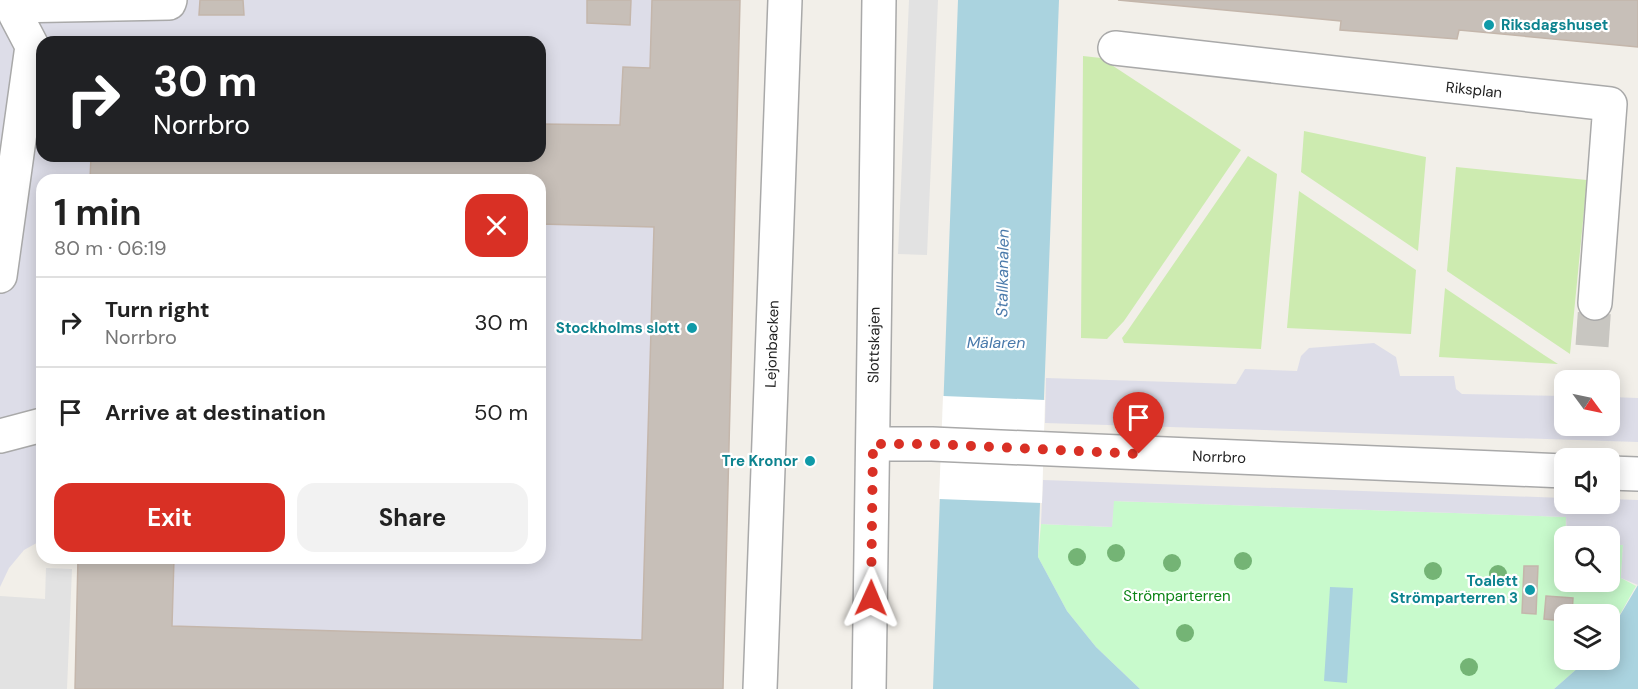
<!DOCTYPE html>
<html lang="en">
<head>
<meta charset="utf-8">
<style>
	:root { --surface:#fff; --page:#f2f2f2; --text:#222; --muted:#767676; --line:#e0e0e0; --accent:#d93025 }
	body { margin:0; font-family:"DM Sans",sans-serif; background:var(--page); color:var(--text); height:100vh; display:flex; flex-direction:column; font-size:22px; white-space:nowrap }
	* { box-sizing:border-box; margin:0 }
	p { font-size:20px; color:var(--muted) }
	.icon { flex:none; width:33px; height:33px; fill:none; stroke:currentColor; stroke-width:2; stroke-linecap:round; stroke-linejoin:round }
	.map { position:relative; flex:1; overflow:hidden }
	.drawer { position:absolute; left:36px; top:174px; width:510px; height:390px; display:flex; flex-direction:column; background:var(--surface); border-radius:18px; box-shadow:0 3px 15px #0003 }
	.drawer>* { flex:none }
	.guide { position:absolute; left:36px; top:36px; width:510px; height:126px; border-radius:18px; box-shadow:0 3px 15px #0003; background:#202124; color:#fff; overflow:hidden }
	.needle { width:39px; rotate:123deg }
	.tools { position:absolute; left:1554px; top:370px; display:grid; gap:12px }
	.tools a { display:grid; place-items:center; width:66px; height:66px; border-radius:12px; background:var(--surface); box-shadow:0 3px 15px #0003; font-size:30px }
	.pin { position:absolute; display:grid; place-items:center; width:51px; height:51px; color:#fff; margin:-62px -26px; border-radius:50% 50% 50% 0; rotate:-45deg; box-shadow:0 0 6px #0007 }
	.pin .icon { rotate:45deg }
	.me { position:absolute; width:66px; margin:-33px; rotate:1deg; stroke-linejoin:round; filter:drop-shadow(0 0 4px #0008) }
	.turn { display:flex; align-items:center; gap:21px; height:126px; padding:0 18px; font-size:27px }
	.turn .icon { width:78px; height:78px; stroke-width:2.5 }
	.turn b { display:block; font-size:42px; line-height:51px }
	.round { display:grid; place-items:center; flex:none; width:63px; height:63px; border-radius:18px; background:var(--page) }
	.head { display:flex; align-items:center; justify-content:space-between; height:102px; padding:0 18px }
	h1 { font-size:36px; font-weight:700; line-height:45px }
	.cta { display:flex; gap:12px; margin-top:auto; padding:12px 18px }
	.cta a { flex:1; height:69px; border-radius:18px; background:var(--accent); color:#fff; font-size:24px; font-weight:700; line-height:69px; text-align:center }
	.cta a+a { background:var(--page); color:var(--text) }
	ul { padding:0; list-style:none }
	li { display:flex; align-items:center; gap:18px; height:90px; padding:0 18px; border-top:2px solid var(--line) }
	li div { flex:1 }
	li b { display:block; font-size:22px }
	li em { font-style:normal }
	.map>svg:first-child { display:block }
	.grass { fill:#cdebb0 }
	.park { fill:#c8facc }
	.parking { fill:#e2e2e2 }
	.plaza { fill:#dddde8 }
	.water { fill:#aad3df }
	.pier { fill:#fff }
	.building { fill:#c7bfb8; stroke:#c4b6ab; stroke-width:1.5 }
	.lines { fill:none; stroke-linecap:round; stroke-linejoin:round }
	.minor-tunnel { stroke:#c8c6c1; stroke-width:33; stroke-dasharray:33 16; stroke-linecap:butt }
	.minor-casing { stroke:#a9a9a9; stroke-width:36 }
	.minor { stroke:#fff; stroke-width:33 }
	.tree { fill:#74b475 }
	.route { stroke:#d93025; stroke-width:10; stroke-dasharray:0 18 }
	.culture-dot { fill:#0f9aa8; stroke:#fff; stroke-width:2 }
	.labels { text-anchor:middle; stroke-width:4.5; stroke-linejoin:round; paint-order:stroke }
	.culture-label { font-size:15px; font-weight:bold; fill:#0d838f; stroke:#fff; text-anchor:end }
	.street-label { font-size:15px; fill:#222; stroke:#fff }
	.park-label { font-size:15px; fill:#0c8416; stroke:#fff }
	.water-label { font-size:16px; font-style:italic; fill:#4a7aab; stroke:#fff }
</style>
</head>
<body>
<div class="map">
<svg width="1638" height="689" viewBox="0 0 1638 689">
	<rect width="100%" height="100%" fill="#f2efe9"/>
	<!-- grass -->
	<path class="grass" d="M 1083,56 L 1101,58 L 1241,150 L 1124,321 L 1107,339 L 1081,338 Z
		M 1304,131 L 1426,157 L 1418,251 L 1301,172 Z
		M 1248,156 L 1277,174 L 1261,349 L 1124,343 L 1122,338 L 1126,333 Z
		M 1456,167 L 1587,180 L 1570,354 L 1447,271 Z
		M 1299,191 L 1416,270 L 1411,334 L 1287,328 Z
		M 1445,288 L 1544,355 L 1558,364 L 1439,357 Z"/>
	<!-- park -->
	<path class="park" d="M 1113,501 L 1566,517 L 1564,582 L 1610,582 L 1610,544 L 1623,545 L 1621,578 L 1636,586 L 1610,632 L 1610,615 L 1564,615 L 1564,660 L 1587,660 L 1554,689 L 1140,689 L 1096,647 L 1067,611 L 1038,557 L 1041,524 L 1112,527 Z"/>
	<!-- parking -->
	<path class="parking" d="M 909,0 L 938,0 L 927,255 L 898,254 Z
		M 46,568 L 72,569 L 67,689 L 0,689 L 0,596 L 45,599 Z"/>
	<!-- plaza -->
	<path class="plaza" d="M 0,0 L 200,0 L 200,15 L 243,15 L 243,0 L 587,0 L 587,23 L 630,25 L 631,0 L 652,0 L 650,68 L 623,68 L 620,125 L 540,124 L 540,42 L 42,42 L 42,156 L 91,156 L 90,180 L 42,180 L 42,540 L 24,550 L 9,568 L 0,587 Z
		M 540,224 L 654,227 L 642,640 L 172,626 L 174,558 L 540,558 Z
		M 1374,343 L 1396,357 L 1400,376 L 1454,376 L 1456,389 L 1462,394 L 1564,396 L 1564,426 L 1610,426 L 1610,397 L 1638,398 L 1638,442 L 1045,423 L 1046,378 L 1236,384 L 1245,369 L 1297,371 L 1301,356 L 1309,348 Z
		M 1043,480 L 1564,498 L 1564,504 L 1610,504 L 1610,499 L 1638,500 L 1638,585 L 1621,578 L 1623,545 L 1610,544 L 1610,537 L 1567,537 L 1566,517 L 1114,501 L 1112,527 L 1041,524 Z"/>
	<!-- water -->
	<path class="water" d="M 958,0 L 1059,0 L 1038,557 L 1067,611 L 1096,647 L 1140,689 L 933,689 Z
		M 1638,585 L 1638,689 L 1554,689 L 1587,660 L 1610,660 L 1610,632 Z
		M 1330,587 L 1353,588 L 1347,683 L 1324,681 Z"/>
	<!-- pier -->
	<path class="pier" d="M 943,396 L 1045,400 L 1042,503 L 939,499 Z"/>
	<!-- building -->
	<path class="building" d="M 200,0 L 243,0 L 244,15 L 199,15 Z
		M 587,0 L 631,0 L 630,25 L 587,23 Z
		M 652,0 L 740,0 L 723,689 L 75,689 L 78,558 L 174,558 L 172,626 L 642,640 L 654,227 L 540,224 L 540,180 L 90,180 L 91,156 L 540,156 L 540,124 L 620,125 L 623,67 L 650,68 Z
		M 1118,0 L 1638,0 L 1638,47 L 1459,30 L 1457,39 L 1340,30 L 1341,21 Z
		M 1524,566 L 1538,566 L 1536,614 L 1522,613 Z
		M 1546,596 L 1573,598 L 1572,615 L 1564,615 L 1564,621 L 1544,619 Z"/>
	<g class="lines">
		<!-- minor-tunnel -->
		<path class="minor-tunnel" d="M 1592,346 L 1595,303"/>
		<defs>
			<path id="minor" d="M 0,4 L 11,6 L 32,46 L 0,276
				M 11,6 L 169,3 L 170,0
				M 1115,48 L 1610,104 L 1595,303
				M 0,436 L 42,425
				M 873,444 L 932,444 L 1564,471
				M 1610,473 L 1638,474
				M 760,689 L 785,0
				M 869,689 L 879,0"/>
		</defs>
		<!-- minor casing -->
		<use href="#minor" class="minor-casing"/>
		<!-- minor -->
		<use href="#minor" class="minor"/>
	</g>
	<!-- trees -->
	<g class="tree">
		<circle cx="1116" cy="553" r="9"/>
		<circle cx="1077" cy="557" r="9"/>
		<circle cx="1243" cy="561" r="9"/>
		<circle cx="1172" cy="563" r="9"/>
		<circle cx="1433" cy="571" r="9"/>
		<circle cx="1498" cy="574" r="9"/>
		<circle cx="1185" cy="633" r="9"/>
		<circle cx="1469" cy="667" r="9"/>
	</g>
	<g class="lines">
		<!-- route -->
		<path class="route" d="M 871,598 L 873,444 L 932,444 L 1139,454"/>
	</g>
	<!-- markers -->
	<g class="culture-dot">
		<circle cx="1489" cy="25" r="6"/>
		<circle cx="692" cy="328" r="6"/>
		<circle cx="810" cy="461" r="6"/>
		<circle cx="1530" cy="590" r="6"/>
	</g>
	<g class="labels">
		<!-- culture labels -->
		<g class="culture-label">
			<text x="1501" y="30" text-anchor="start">Riksdagshuset</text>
			<text x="680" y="333">Stockholms slott</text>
			<text x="798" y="466">Tre Kronor</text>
			<text x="1518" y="586">Toalett<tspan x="1518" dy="17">Strömparterren 3</tspan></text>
		</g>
		<!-- street labels -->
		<g class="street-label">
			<text transform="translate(1474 90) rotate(6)" y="5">Riksplan</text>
			<text transform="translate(772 344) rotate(-88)" y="5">Lejonbacken</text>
			<text transform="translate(874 345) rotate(-89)" y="5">Slottskajen</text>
			<text transform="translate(1219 457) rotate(2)" y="5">Norrbro</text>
		</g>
		<!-- park labels -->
		<g class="park-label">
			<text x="1177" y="601">Strömparterren</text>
		</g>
		<!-- water labels -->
		<g class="water-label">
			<text transform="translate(1002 273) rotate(-89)" y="6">Stallkanalen</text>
			<text x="996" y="348">Mälaren</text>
		</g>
	</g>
</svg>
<div class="tools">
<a><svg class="needle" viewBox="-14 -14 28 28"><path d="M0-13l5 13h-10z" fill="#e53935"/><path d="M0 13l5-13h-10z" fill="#767676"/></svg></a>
<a><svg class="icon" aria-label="sound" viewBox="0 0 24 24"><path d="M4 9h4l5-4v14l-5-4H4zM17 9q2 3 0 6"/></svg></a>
<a><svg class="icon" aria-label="search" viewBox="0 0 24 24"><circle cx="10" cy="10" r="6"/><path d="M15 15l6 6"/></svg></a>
<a><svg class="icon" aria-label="layers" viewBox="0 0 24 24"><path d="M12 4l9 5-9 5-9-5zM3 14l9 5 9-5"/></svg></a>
</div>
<div class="pin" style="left:1139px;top:454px;background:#d93025"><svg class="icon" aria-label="arrive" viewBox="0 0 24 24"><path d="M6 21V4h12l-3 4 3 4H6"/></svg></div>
<svg class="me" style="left:871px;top:598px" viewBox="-20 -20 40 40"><path d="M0-17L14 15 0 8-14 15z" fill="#d93025" stroke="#fff" stroke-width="4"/></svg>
<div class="guide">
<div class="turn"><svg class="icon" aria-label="right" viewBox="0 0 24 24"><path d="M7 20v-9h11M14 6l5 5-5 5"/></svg><div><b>30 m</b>Norrbro</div></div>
</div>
<section class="drawer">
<div class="head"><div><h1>1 min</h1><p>80 m · 06:19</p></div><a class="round" style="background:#d93025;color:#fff"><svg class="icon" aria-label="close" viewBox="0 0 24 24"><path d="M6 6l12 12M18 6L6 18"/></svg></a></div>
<ul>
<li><svg class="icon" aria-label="right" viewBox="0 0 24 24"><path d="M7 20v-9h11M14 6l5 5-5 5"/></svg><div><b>Turn right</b><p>Norrbro</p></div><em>30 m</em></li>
<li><svg class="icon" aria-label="arrive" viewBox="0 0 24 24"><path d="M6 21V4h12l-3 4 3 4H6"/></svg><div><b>Arrive at destination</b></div><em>50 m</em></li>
</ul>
<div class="cta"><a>Exit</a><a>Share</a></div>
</section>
</div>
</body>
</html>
